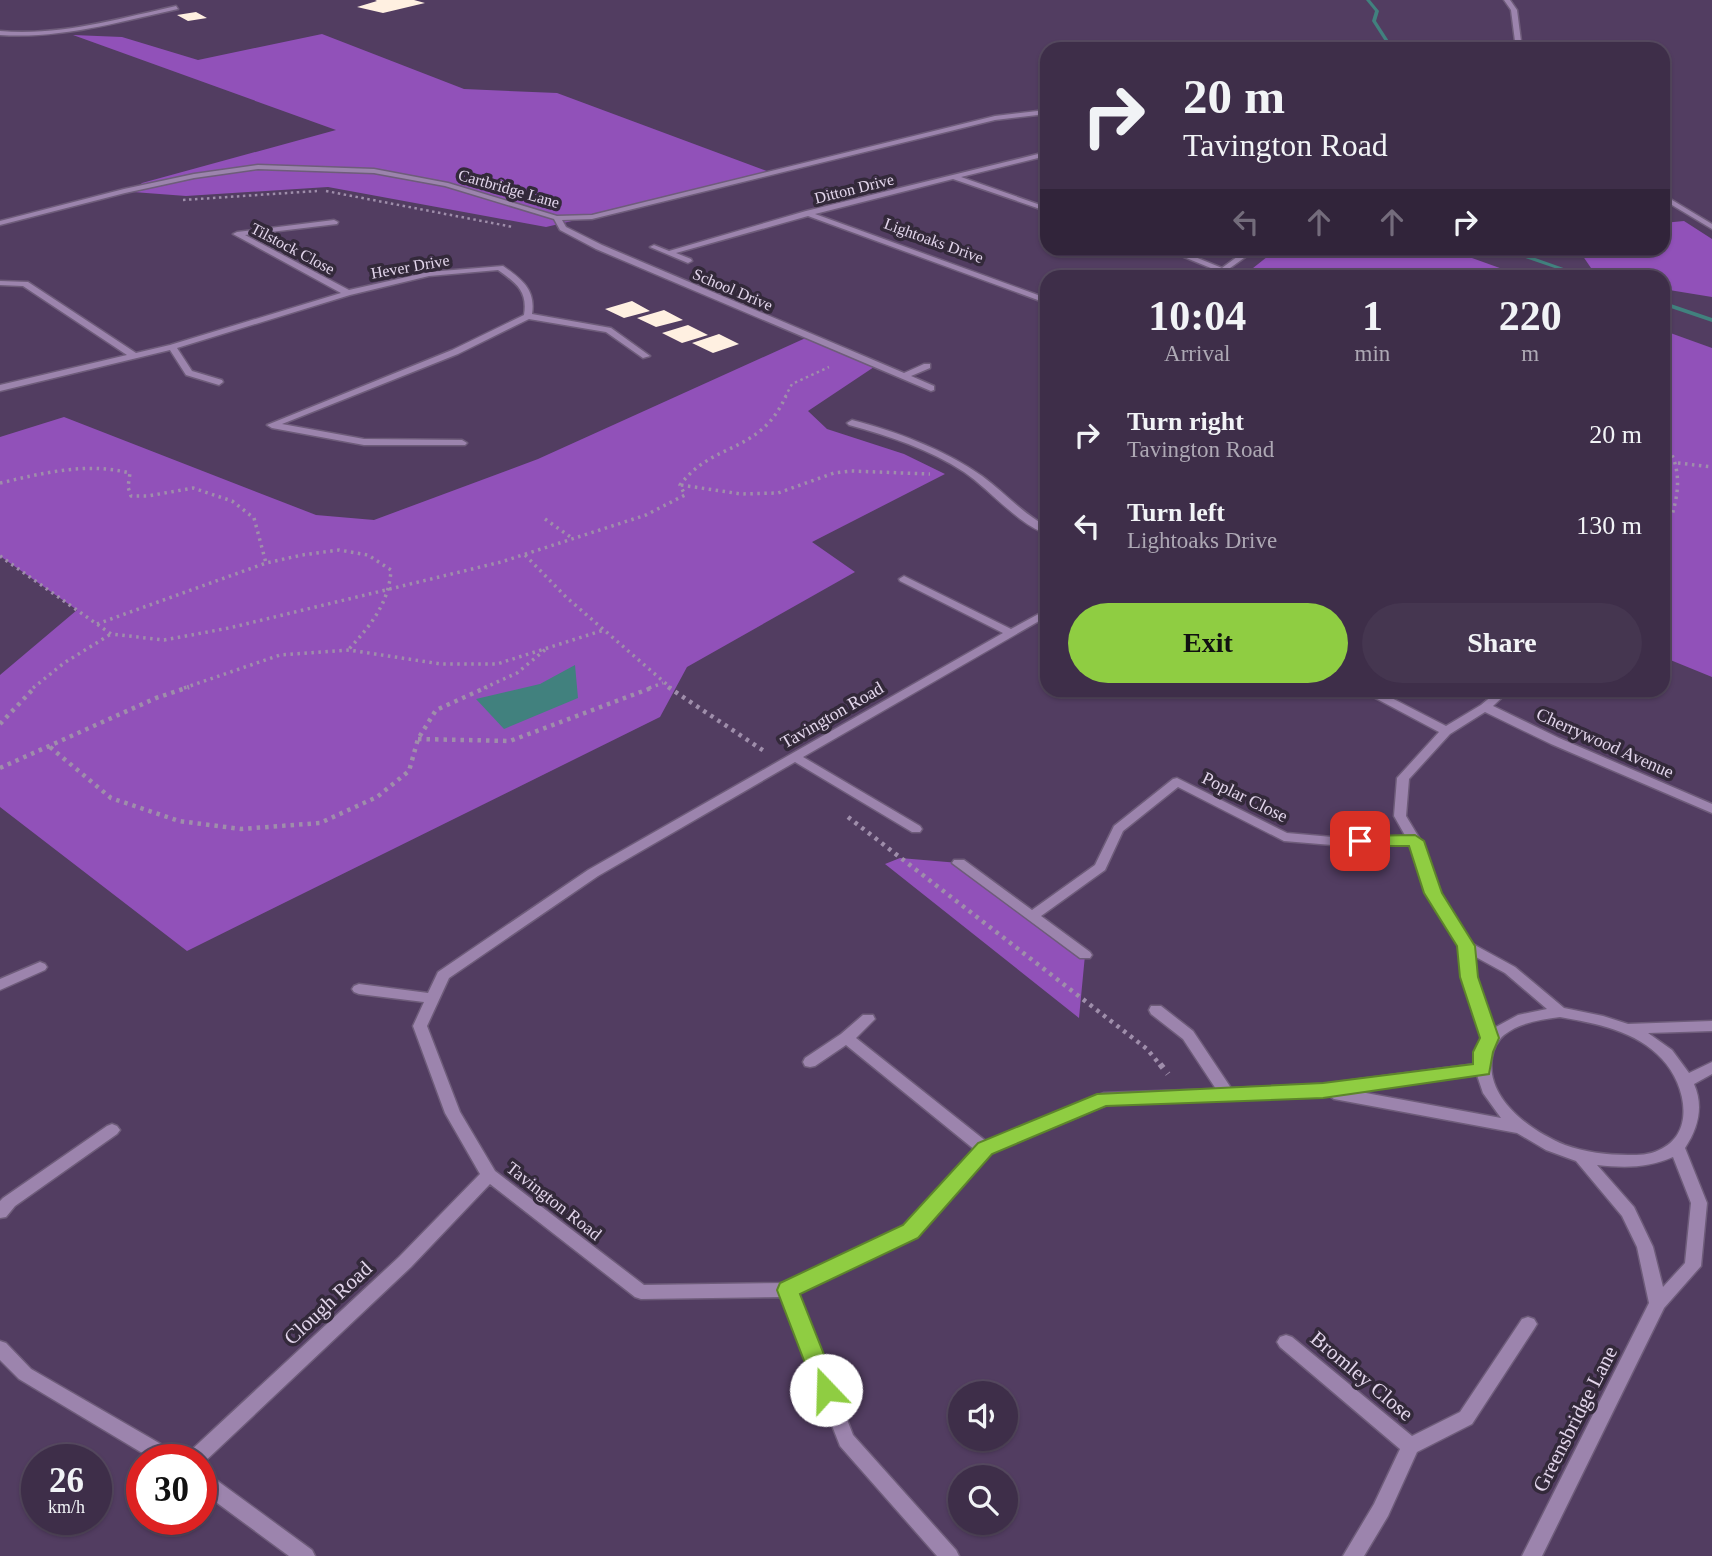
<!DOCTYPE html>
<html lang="en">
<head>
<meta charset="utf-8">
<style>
	:root { --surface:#3e2e49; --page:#453650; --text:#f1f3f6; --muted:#ada8b4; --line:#574a61; --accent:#8fcd42 }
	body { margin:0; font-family:"Times New Roman",serif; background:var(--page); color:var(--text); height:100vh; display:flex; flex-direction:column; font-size:26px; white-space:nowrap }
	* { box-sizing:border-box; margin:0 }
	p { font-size:23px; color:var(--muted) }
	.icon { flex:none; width:38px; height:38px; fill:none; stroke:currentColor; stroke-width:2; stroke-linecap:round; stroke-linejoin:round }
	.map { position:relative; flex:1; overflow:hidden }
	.panel { position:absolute; left:1040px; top:270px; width:630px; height:427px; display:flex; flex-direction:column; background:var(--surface); border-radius:21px; box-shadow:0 2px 5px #0004,0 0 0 2px var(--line) }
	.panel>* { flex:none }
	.hud { position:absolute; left:1040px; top:42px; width:630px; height:214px; border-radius:21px; box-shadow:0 2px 5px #0004,0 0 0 2px var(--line); background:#3e2e49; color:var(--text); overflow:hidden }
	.tools { position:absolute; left:948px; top:1381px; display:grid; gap:14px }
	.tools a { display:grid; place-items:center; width:70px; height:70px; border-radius:50%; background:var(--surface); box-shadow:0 2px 5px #0004,0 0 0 2px var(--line); font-size:35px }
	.speed { position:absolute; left:21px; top:1444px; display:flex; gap:14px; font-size:35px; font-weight:700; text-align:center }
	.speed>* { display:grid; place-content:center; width:91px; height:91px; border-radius:50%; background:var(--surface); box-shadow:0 2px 5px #0004,0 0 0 2px var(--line); line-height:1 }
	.speed small { font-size:18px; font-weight:400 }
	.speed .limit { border:10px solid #d22; background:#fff; color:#111 }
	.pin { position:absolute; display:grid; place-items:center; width:60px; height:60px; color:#fff; margin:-30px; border-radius:14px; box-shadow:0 4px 10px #0006 }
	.me { position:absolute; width:77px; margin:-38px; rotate:339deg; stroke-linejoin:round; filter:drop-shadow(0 0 5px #0008) }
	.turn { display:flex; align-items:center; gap:24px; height:147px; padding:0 28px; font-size:32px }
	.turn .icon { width:91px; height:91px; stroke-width:2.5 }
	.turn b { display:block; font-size:49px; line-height:60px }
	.lanes { display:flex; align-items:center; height:66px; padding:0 28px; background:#0003; justify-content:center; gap:35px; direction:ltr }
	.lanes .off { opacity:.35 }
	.eta { display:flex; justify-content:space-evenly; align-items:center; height:119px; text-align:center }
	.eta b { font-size:42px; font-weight:700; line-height:49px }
	.primary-button { display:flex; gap:14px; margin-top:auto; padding:14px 28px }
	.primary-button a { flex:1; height:80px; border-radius:42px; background:var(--accent); color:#111; font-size:28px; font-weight:700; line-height:80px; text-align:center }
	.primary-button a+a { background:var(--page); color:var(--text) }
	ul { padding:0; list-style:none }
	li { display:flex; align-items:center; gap:21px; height:91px; padding:0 28px }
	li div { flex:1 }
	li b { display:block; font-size:26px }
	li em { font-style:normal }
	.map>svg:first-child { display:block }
	.green { fill:#9151b9 }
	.water { fill:#41817e }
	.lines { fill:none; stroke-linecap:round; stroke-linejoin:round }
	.stream { fill:#41817e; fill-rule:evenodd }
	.building { fill:#fff0e1 }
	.minor-casing { stroke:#6e5c7a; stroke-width:3 }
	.path-far3 { stroke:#9f8eab; stroke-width:2.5; stroke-dasharray:2.5 3.5; stroke-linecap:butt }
	.path-far2 { stroke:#9f8eab; stroke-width:3.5; stroke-dasharray:2.5 4.5; stroke-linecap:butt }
	.path-far1 { stroke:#9f8eab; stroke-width:4.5; stroke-dasharray:3.5 5; stroke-linecap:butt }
	.path { stroke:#9f8eab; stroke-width:6; stroke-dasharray:5 7; stroke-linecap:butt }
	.minor { fill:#9c84ad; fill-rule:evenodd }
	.route { fill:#8fcd42; stroke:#5d852b; stroke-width:2 }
	.labels { text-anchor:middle; stroke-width:7; stroke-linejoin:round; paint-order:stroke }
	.far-street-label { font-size:16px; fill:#e2d5eb; stroke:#33293a }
	.street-label { font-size:18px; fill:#e2d5eb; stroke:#33293a }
	.near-street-label { font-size:21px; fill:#e2d5eb; stroke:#33293a }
</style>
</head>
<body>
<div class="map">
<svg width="1712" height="1556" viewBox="0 0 1712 1556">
	<rect width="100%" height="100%" fill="#523d61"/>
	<!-- green -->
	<path class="green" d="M 322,34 L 464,89 L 557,93 L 775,174 L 546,227 L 328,187 L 186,196 L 133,192 L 142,183 L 336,130 L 73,35 L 122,37 L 198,60 Z
		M 1684,221 L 1712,239 L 1712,297 L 1663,289 L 1662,276 L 1606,276 L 1591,268 L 1578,249 L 1662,248 L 1663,223 Z
		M 1277,249 L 1447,249 L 1522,276 L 1243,276 Z
		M 1662,330 L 1712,348 L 1712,677 L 1663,657 Z
		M 810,336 L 877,365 L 808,411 L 827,429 L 904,454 L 945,474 L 812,542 L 855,572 L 687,667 L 660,717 L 187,951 L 0,807 L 0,675 L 77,610 L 0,556 L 0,437 L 64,417 L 316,515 L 374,520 L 538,459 Z
		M 900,858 L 959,863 L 1085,955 L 1079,1018 L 885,864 Z"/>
	<!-- water -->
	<path class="water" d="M 575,665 L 578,698 L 504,729 L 476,699 L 540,684 Z"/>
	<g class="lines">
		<!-- stream -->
		<path class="stream" d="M 1366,0 L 1370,0 L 1379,11 L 1376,21 L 1394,49 L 1390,49 L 1372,21 L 1375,11 Z
			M 1496,248 L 1507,248 L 1586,276 L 1578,276 Z
			M 1662,301 L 1712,318 L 1712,322 L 1662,305 Z"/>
	</g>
	<!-- building -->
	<path class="building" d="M 375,0 L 414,0 L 425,3 L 383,13 L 357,7 L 377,1 Z
		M 196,12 L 207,18 L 188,21 L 177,15 Z
		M 632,301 L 650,311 L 624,318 L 605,309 Z
		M 664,310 L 683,320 L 656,327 L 637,318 Z
		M 688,325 L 708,335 L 682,343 L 662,333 Z
		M 719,334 L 739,344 L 713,353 L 692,343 Z"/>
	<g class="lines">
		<defs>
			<path id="minor" d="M 1504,0 L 1510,0 L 1517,10 L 1522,49 L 1516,49 L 1511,10 Z
				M 176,6 L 178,9 C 119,22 61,39 0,35 L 0,31 C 61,36 117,19 176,6 Z
				M 1046,110 L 1046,114 L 995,120 L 592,219 L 562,220 L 566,227 L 602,245 L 904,373 L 924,364 L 930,364 L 930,368 L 911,376 L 934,386 L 934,390 L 931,391 L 596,249 L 560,230 L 554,219 L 445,186 L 374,173 L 258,169 L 194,178 L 125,193 L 0,225 L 0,221 L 124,189 L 194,174 L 258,165 L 374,169 L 448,183 L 557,216 L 592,215 L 995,116 Z
				M 1046,152 L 1046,156 L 961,177 L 1046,207 L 1046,211 L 953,179 L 815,214 L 1046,298 L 1046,303 L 808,216 L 676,253 L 691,259 L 692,261 L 688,263 L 650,247 L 654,245 L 669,251 L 806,211 Z
				M 1662,194 L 1712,224 L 1712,229 L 1662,199 Z
				M 334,220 L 338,222 L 337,224 L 245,235 L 349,290 L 429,272 L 503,266 C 521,279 536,289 532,314 L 611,328 L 650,356 L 643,358 L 606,332 L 529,319 L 458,354 L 282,424 L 364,439 L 462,440 L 467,443 L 465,445 L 364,445 L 272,428 L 267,425 L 452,350 L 524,315 C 528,291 516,283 498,270 L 429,276 L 350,295 L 177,348 L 192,371 L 222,380 L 223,382 L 219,385 L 186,375 L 170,350 L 0,391 L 0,385 L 127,355 L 23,286 L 0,285 L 0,281 L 28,282 L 136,353 L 170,345 L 341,293 L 233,234 L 237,232 Z
				M 1162,248 L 1173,248 L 1222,268 L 1249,248 L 1258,248 L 1223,273 Z
				M 852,420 C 898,432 943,449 982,476 C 1004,492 1022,513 1046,526 L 1046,533 C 1020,526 988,488 964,472 C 929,449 889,436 849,425 L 847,423 Z
				M 904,576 L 1011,629 L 1046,610 L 1046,617 L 803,757 L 920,826 L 922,829 L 920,832 L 912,832 L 795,762 L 598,876 L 449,978 L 427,1026 L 460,1112 L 495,1171 L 644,1285 L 786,1283 L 904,1227 L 975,1150 L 846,1045 L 815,1066 L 810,1067 L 805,1066 L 803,1062 L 805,1058 L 841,1034 L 863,1015 L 873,1015 L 875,1019 L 856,1038 L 987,1142 L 1104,1093 L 1216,1089 L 1183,1039 L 1151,1014 L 1149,1010 L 1151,1006 L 1161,1006 L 1193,1031 L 1231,1088 L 1323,1084 L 1476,1064 L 1478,1048 L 1484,1040 L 1462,977 L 1459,946 L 1426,893 L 1410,845 L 1332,845 L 1284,841 L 1178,787 L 1123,831 L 1105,870 L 1041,916 L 1090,952 L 1092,955 L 1090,958 L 1080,958 L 952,863 L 954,860 L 964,860 L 1032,910 L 1095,865 L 1114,826 L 1173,779 L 1177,778 L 1287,833 L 1332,837 L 1406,837 L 1394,816 L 1397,778 L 1439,732 L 1364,692 L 1363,690 L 1376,690 L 1446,726 L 1481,705 L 1499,690 L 1510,690 L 1493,706 L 1559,738 L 1712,804 L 1712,813 L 1551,744 L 1485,712 L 1450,734 L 1409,779 L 1406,816 L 1421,841 L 1440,893 L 1471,943 L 1515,967 L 1564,1008 L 1603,1016 L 1628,1024 L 1712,1021 L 1712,1031 L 1648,1033 L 1672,1050 L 1689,1073 L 1712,1062 L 1712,1074 L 1694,1084 C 1704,1107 1698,1128 1685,1148 L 1707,1203 L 1701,1266 L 1664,1308 L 1542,1556 L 1522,1556 L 1649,1303 L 1637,1247 L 1622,1216 L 1576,1161 L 1546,1150 L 1517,1133 L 1334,1099 L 1328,1095 L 1106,1105 L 991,1153 L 916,1237 L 798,1293 L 853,1435 L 956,1550 L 959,1556 L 937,1556 L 840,1446 L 782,1297 L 641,1299 L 635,1297 L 490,1184 L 411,1267 L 201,1465 L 201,1460 L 185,1460 L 187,1454 L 399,1257 L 480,1174 L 445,1113 L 413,1026 L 424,1002 L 359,994 L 354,992 L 352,989 L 354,986 L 359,984 L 428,993 L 438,972 L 588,870 L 1003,633 L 900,581 L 899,579 ZM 1474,956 L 1505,973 L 1547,1009 L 1518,1015 L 1494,1028 L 1476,977 ZM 1560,1017 C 1595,1023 1637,1031 1662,1059 C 1685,1083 1697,1133 1659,1150 C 1649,1155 1639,1155 1628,1155 C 1608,1155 1584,1152 1565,1145 C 1531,1131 1485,1099 1492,1057 C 1493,1049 1498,1040 1504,1035 C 1520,1022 1541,1020 1560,1017 ZM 1477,1075 L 1483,1093 L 1501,1118 L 1355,1091 ZM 1673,1157 L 1691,1203 L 1685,1263 L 1663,1287 L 1653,1247 L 1634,1207 L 1597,1165 C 1625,1168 1648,1168 1673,1157 Z
				M 40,962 L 45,964 L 47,967 L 45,970 L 0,990 L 0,979 Z
				M 112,1124 L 117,1126 L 120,1130 L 117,1134 L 15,1206 L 6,1217 L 0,1218 L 0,1201 L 3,1198 L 107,1126 Z
				M 1528,1317 L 1534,1319 L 1537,1324 L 1534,1329 L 1472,1424 L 1417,1452 L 1388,1516 L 1364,1556 L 1343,1556 L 1374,1504 L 1400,1449 L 1280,1347 L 1277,1342 L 1280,1337 L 1286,1335 L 1292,1337 L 1412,1436 L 1460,1412 L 1522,1319 Z
				M 0,1341 L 6,1343 L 31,1369 L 178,1454 L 180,1460 L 154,1460 L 19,1379 L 0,1360 Z
				M 201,1472 L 208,1474 L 312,1550 L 315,1556 L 289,1556 L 201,1491 Z"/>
		</defs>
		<!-- minor casing -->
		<use href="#minor" class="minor-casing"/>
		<!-- path-far3 -->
		<path class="path-far3" d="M 326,191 L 513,227
			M 183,200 L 317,191
			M 1251,272 L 1275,276
			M 785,397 L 792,384 L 829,367"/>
		<!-- path-far2 -->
		<path class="path-far2" d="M 1662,437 C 1680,463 1681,485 1672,515 L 1662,520
			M 1678,463 L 1712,467
			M 0,483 C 44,473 85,462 130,473 L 128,487 L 131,496 L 148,496 L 193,488 L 232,501 L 254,518 L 266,563
			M 681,485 L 741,494 L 778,493 L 834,473 L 851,471 L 930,474
			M 545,519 L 572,538
			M 525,555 L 566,597 L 671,688
			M 0,556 L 111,634 L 164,640 L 229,628 L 501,562 L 646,515 L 685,495 L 680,485 C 713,441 759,455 786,396
			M 97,624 L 266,563 L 302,555 L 339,550 L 368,555 L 391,570 C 389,603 371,625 349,649
			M 33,688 L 64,663 L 111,634
			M 184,688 L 280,655 L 349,650 L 441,664 L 497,664 L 604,630
			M 484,688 L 517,673 L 546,649
			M 649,688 L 663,683"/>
		<!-- path-far1 -->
		<path class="path-far1" d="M 668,687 L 764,751
			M 0,724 L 35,687
			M 418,739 L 510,741 L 654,687
			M 50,747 L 111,798 L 179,821 L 241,829 L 320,823 L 377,797 L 409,771 L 418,739 L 436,710 L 487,687
			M 0,768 L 156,698 L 189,687
			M 848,817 L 1147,1049 L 1161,1066"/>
		<!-- path -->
		<path class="path" d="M 1160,1064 L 1168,1074"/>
		<!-- minor -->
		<use href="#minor" class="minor"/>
	</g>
	<!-- route -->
	<path class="route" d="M 1415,835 L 1424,841 L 1442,893 L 1475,946 L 1478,977 L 1499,1038 L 1493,1052 L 1489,1074 L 1323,1098 L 1106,1106 L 992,1154 L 918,1238 L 800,1294 L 838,1390 L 835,1397 L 826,1400 L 818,1397 L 777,1290 L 780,1283 L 903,1225 L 978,1143 L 1097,1094 L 1323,1083 L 1473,1064 L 1473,1052 L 1480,1038 L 1460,977 L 1457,946 L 1424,893 L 1409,846 L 1360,846 L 1352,841 L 1360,836 Z"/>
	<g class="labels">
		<!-- far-street labels -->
		<g class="far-street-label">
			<text transform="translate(509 188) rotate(16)" y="6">Cartbridge Lane</text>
			<text transform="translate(854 188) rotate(-14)" y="6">Ditton Drive</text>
			<text transform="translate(934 240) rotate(20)" y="6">Lightoaks Drive</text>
			<text transform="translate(293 248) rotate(28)" y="6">Tilstock Close</text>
			<text transform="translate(410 266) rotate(-10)" y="6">Hever Drive</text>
			<text transform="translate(733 289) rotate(23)" y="6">School Drive</text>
		</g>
		<!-- street labels -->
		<g class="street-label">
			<text transform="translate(832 715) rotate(-30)" y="6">Tavington Road</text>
			<text transform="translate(1605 743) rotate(24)" y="6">Cherrywood Avenue</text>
			<text transform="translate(1245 797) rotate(26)" y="6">Poplar Close</text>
			<text transform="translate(554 1201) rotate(38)" y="6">Tavington Road</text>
		</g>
		<!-- near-street labels -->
		<g class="near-street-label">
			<text transform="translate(328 1303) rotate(-43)" y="7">Clough Road</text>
			<text transform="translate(1362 1376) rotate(40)" y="7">Bromley Close</text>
			<text transform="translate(1575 1419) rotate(-63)" y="7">Greensbridge Lane</text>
		</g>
	</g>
</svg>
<div class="tools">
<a><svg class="icon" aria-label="sound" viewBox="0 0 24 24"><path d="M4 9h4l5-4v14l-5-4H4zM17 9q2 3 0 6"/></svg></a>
<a><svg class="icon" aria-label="search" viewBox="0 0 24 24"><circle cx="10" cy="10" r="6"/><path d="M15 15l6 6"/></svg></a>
</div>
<div class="speed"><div>26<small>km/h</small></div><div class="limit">30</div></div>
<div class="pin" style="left:1360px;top:841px;background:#d93025"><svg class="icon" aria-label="arrive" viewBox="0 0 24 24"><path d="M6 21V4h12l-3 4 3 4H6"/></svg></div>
<svg class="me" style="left:826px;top:1390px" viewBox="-20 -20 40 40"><circle r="19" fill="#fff"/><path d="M0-13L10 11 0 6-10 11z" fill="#8fcd42"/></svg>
<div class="hud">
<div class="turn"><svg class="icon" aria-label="right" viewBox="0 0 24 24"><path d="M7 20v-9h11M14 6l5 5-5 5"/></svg><div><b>20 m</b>Tavington Road</div></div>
<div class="lanes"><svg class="icon off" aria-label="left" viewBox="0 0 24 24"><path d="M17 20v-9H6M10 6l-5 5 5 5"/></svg><svg class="icon off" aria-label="ahead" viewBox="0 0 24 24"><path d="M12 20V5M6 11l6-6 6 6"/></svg><svg class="icon off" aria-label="ahead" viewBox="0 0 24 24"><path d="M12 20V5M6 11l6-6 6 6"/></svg><svg class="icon" aria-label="right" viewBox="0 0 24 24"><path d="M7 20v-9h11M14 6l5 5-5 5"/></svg></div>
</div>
<section class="panel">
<div class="eta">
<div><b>10:04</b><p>Arrival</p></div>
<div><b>1</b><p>min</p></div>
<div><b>220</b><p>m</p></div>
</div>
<ul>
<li><svg class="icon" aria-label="right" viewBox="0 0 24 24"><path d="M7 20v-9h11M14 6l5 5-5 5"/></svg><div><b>Turn right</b><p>Tavington Road</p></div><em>20 m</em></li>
<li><svg class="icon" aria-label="left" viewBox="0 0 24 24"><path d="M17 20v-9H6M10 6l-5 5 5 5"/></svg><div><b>Turn left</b><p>Lightoaks Drive</p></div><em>130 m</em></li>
</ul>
<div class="primary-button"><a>Exit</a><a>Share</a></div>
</section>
</div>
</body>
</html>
